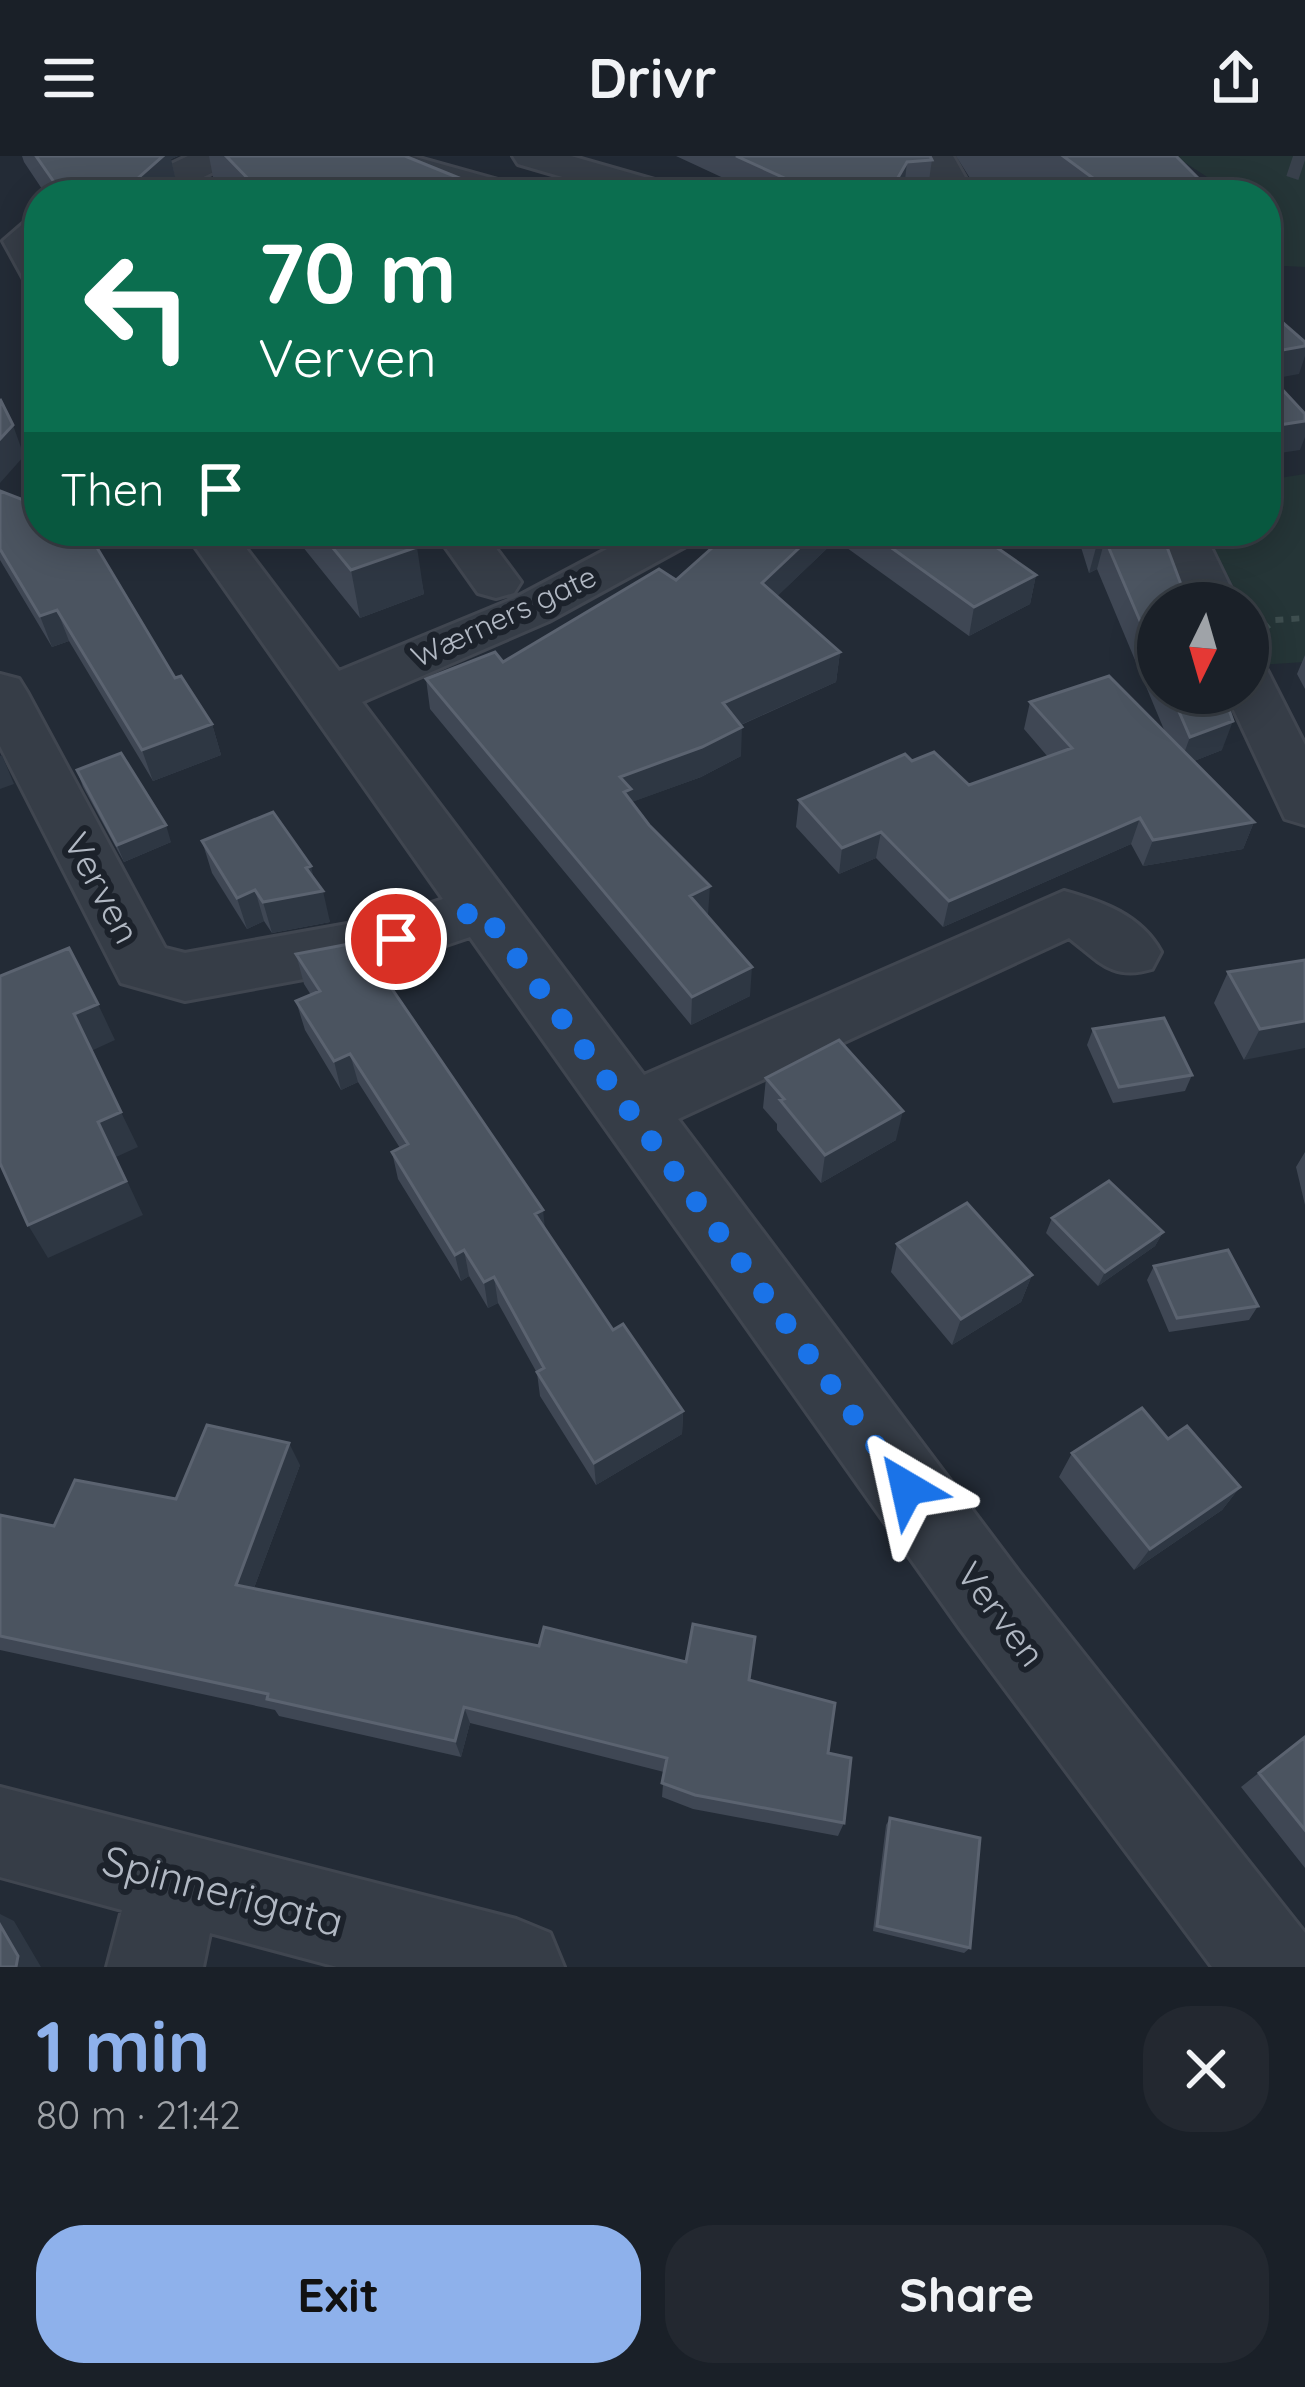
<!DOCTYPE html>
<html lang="en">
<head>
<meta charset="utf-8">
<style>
	:root { --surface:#1a2028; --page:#232830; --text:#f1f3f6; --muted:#9fa3a8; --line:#383e45; --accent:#8eb1eb }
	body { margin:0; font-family:Quicksand,sans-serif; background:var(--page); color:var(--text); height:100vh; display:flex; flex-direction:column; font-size:45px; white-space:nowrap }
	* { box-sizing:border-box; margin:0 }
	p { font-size:39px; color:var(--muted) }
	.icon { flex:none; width:66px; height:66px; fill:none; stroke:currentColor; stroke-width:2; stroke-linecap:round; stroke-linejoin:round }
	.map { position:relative; height:1811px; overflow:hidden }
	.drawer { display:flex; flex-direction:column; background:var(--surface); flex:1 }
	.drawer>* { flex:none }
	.hud { position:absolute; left:24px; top:24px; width:1257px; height:366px; border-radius:48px; box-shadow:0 6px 30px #0003,0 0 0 3px var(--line); background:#0b6e4f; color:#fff; overflow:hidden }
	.needle { width:78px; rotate:185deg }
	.fabs { position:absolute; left:1137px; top:426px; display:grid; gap:24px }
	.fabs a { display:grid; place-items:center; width:132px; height:132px; border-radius:50%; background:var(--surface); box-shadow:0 6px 30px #0003,0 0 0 3px var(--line); font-size:60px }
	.pin { position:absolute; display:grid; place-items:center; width:102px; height:102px; color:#fff; margin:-51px; border:6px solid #fff; border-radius:50%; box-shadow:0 3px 12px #0007 }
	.me { position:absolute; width:132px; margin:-66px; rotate:324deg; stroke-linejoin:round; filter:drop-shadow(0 0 9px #0008) }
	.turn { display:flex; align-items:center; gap:42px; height:252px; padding:0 36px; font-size:54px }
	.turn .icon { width:156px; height:156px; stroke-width:2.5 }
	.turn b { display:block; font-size:84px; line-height:102px }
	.then { display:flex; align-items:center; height:114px; padding:0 36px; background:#0003; gap:24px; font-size:45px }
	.round { display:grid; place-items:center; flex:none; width:126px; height:126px; border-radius:48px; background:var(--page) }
	.head { display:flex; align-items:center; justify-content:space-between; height:204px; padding:0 36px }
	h1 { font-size:72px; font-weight:800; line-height:90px; color:var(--accent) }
	.action { display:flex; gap:24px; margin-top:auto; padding:24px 36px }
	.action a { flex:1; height:138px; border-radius:48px; background:var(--accent); color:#111; font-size:48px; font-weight:800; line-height:138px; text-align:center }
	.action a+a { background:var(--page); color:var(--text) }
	header { display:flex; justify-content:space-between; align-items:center; height:156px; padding:0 36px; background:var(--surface); font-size:54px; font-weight:800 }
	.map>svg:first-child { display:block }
	.green { fill:#253537 }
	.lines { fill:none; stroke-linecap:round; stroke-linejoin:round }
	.highway-tunnel { stroke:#38404b; stroke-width:42; stroke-dasharray:42 21; stroke-linecap:butt }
	.minor-casing { stroke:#404650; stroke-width:6 }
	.path { stroke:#3e4e4f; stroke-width:6; stroke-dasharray:8 8; stroke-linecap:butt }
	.minor { fill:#363d47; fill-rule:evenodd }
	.wall { fill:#3f4754 }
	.shaded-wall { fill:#2e3743 }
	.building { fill:#4b5460; stroke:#5b6370; stroke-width:3 }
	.route { stroke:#1a73e8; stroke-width:21; stroke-dasharray:0 37.8 }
	.labels { text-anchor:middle; stroke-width:12; stroke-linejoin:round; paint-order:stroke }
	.far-street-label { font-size:30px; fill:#b1b8c3; stroke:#1c222b }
	.street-label { font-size:36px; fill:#b1b8c3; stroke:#1c222b }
	.near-street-label { font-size:42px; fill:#b1b8c3; stroke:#1c222b }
</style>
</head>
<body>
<header><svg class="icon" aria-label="menu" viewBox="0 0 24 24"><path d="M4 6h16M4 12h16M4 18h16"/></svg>Drivr<svg class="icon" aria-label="share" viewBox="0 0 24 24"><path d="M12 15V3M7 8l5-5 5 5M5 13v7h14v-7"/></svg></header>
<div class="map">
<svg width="1305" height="1811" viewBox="0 0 1305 1811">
	<rect width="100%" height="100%" fill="#232b36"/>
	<!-- green -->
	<path class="green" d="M 1175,0 L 1305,0 L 1305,111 L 1266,109 L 1266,39 L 1227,39 L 1224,32 Z
		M 1305,318 L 1305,506 L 1260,509 L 1248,484 L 1248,447 L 1230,447 L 1200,375 L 1266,375 L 1266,324 Z"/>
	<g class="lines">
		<!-- highway-tunnel -->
		<path class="highway-tunnel" d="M 1293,0 L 1305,4"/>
		<defs>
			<path id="minor" d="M 188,0 L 235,0 L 230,8 L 167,39 L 118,39 L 123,31 Z
				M 353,0 L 412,0 L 523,31 L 528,39 L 467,39 L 358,8 Z
				M 513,0 L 571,0 L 679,31 L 684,39 L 624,39 L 518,8 Z
				M 917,0 L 953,0 L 975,39 L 937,39 Z
				M 39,62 L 39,128 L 25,125 L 3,85 L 25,66 Z
				M 184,375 L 233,375 L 339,515 L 513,443 L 641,375 L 702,375 L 695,385 L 549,465 L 362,546 L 644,919 L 1064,735 C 1103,746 1141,759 1161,796 L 1152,813 C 1112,825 1099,805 1069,782 L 678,963 L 1019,1416 L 1305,1777 L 1305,1811 L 1212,1811 L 961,1474 L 470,781 L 396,806 L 185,845 L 121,827 L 0,590 L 0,518 L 19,523 L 27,536 L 165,792 L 185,797 L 392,760 L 443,743 Z
				M 434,375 L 483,375 L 521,426 L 514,437 L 496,442 L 478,437 Z
				M 1155,375 L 1203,375 L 1238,447 L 1186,447 Z
				M 1248,508 L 1267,514 L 1305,589 L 1305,669 L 1285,663 L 1226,537 L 1248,537 Z
				M 0,1631 L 516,1763 L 550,1777 L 564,1811 L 337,1811 L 210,1777 L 203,1811 L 107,1811 L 122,1754 L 0,1721 Z"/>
		</defs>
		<!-- minor casing -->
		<use href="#minor" class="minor-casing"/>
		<!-- path -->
		<path class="path" d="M 1263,474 L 1275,464 L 1305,462"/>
		<!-- minor -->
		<use href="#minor" class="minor"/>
	</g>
	<!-- wall -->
	<path class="wall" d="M 22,0 L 178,0 L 171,3 L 179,38 L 46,39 L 24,6 Z
		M 209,0 L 405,0 L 501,39 L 230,39 L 213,21 Z
		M 676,0 L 930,0 L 932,4 L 928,31 L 904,33 L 901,39 L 760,39 Z
		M 956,0 L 1176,0 L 1205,29 L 1202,39 L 1073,39 L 1049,21 L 973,27 Z
		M 0,335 L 175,522 L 212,568 L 221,599 L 153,625 L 69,485 L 52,491 L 0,404 Z
		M 290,375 L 412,375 L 424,438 L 360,462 Z
		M 731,375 L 973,375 L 1036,419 L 1030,448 L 969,480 L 836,384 L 777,440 L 840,496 L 836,526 L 741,569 L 741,600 L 701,621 L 631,646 L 708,759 L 707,760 L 750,840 L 691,869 L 430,553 L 426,523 L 503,506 L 676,424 Z
		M 1076,375 L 1161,375 L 1158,537 L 1223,537 L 1222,594 L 1194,605 L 1254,666 L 1243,693 L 1143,710 L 1131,688 L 943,771 L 876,702 L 839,718 L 796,671 L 799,644 L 912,605 L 969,629 L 1048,601 L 1024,573 L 1030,546 L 1165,576 L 1097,413 L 1089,417 Z
		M 1305,499 L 1305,533 L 1297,518 Z
		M 77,614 L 171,686 L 124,706 L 83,631 Z
		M 202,685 L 314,724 L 330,766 L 272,777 L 264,765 L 247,773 L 212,717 Z
		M 296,798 L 545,1072 L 613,1174 L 683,1255 L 682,1278 L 596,1329 L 540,1240 L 537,1217 L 498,1147 L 488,1152 L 469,1120 L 461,1125 L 398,1023 L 392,996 L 400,992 L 358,926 L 341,934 L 305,874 L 296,845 L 311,839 L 304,828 Z
		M 1305,804 L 1244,904 L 1214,847 L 1228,816 Z
		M 1093,873 L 1192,919 L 1185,935 L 1113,947 L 1087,889 Z
		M 766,922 L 896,984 L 821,1027 L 777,974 L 777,968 L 763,952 Z
		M 1305,996 L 1305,1049 L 1296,1011 Z
		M 1052,1062 L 1163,1076 L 1155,1090 L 1098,1130 L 1046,1077 Z
		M 897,1088 L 1032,1119 L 1021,1146 L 952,1189 L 891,1116 Z
		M 1154,1110 L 1258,1150 L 1249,1164 L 1169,1176 L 1147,1124 Z
		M 1168,1283 L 1240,1331 L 1222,1354 L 1134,1414 L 1059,1321 L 1072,1297 Z
		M 300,1309 L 254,1432 L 539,1490 L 749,1524 L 828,1597 L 844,1667 L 838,1680 L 693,1653 L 662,1641 L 664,1616 L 470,1567 L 461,1601 L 279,1560 L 275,1554 L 0,1494 L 0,1359 L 54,1370 L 176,1343 Z
		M 1305,1580 L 1305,1712 L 1241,1631 Z
		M 890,1662 L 970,1792 L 964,1797 L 873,1775 L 886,1669 Z"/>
	<!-- shaded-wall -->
	<path class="shaded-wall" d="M 104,0 L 178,0 L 171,3 L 179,38 L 131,39 Z
		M 907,6 L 904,33 L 901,39 L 888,39 Z
		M 1205,29 L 1202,39 L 1172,39 L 1173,36 Z
		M 1305,190 L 1305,200 L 1299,218 L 1266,224 L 1266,197 Z
		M 1305,265 L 1305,281 L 1300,294 L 1266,299 L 1266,271 Z
		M 13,269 L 24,300 L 0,327 L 0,283 Z
		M 404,375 L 412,375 L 414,392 L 417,391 L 424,438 L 360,462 L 351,414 Z
		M 817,375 L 837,375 L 836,384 L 760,457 L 762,427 Z
		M 1105,383 L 1097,413 L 1089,417 L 1097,388 Z
		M 1036,419 L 1030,448 L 969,480 L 974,451 Z
		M 57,454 L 69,485 L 52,491 L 40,460 Z
		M 840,496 L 836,526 L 722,577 L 723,547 Z
		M 1233,565 L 1222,594 L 1179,611 L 1190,581 Z
		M 212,568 L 221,599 L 153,625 L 142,594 Z
		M 742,571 L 741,600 L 701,621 L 624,649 L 620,621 Z
		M 2,599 L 14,628 L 0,633 L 0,600 Z
		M 1140,662 L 1131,688 L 943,771 L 949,745 Z
		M 1254,666 L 1243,693 L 1143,710 L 1153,684 Z
		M 166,669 L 171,686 L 124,706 L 117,689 Z
		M 881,676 L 876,702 L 839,718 L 842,692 Z
		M 311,710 L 317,736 L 323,735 L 330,766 L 272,777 L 263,746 Z
		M 710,730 L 708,759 L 689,769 L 690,740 Z
		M 255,734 L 264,765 L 247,773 L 237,742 Z
		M 752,811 L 750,840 L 691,869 L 692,841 Z
		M 98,848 L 115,884 L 91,895 L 74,858 Z
		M 1305,865 L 1305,892 L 1244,904 L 1260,873 Z
		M 350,898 L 358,926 L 341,934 L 334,905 Z
		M 903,955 L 896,984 L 821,1027 L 825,999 Z
		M 121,956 L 138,991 L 116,1001 L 143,1059 L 48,1102 L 28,1069 L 98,966 Z
		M 543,1054 L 546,1081 L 535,1058 Z
		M 1163,1076 L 1155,1090 L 1098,1130 L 1105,1116 Z
		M 464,1094 L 469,1120 L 461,1125 L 455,1099 Z
		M 1032,1119 L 1021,1146 L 952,1189 L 961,1163 Z
		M 494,1121 L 498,1147 L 488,1152 L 484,1126 Z
		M 683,1255 L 682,1278 L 596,1329 L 594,1307 Z
		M 289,1287 L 300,1309 L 248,1448 L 236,1429 Z
		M 1240,1331 L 1222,1354 L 1134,1414 L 1150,1393 Z
		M 464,1551 L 470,1567 L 461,1601 L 455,1585 Z
		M 0,1758 L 14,1765 L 41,1811 L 16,1811 L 0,1769 Z"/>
	<!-- building -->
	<path class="building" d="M 36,0 L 163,0 L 128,31 L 136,39 L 63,39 Z
		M 226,0 L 405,0 L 501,39 L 264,39 Z
		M 736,0 L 930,0 L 932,4 L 907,6 L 888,39 L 822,39 Z
		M 1063,0 L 1176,0 L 1205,29 L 1173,36 L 1176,39 L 1116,39 Z
		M 1266,152 L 1305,186 L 1305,190 L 1266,197 Z
		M 1266,216 L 1305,258 L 1305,265 L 1266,271 Z
		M 0,243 L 13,269 L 0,283 Z
		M 0,335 L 39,350 L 39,375 L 87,375 L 175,522 L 181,520 L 212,568 L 142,594 L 57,454 L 40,460 L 0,393 Z
		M 319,375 L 404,375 L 417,391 L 351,414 Z
		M 731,375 L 817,375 L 762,427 L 840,496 L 723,547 L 742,571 L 702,591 L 620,621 L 631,633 L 624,636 L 649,669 L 710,730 L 690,740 L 752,811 L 692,841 L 426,523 L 495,496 L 503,506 L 659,413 L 676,424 Z
		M 868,375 L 973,375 L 1036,419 L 974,451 Z
		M 1093,375 L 1161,375 L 1188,447 L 1158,447 L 1158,507 L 1105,383 L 1097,388 Z
		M 1109,520 L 1254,666 L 1153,684 L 1140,662 L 949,745 L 881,676 L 842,692 L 799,644 L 905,598 L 912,605 L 934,596 L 969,629 L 1072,592 L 1030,546 Z
		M 1171,537 L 1223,537 L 1233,565 L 1190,581 Z
		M 121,597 L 166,669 L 117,689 L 77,614 Z
		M 273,656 L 311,710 L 306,712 L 323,735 L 263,746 L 255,734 L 237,742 L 202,685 Z
		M 360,786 L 543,1054 L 535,1058 L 613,1174 L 623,1168 L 683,1255 L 594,1307 L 537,1216 L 544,1212 L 494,1121 L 484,1126 L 464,1094 L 455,1099 L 392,996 L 408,988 L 350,898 L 334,905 L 296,845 L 320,835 L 296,798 Z
		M 69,792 L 98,848 L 74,858 L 121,956 L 98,966 L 126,1025 L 28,1069 L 0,1007 L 0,820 Z
		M 1305,804 L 1305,865 L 1260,873 L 1228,816 Z
		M 1164,862 L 1192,919 L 1119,931 L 1093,873 Z
		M 839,884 L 903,955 L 825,999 L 780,944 L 784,943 L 766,922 Z
		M 1109,1025 L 1163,1076 L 1105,1116 L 1052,1062 Z
		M 967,1047 L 1032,1119 L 961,1163 L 897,1088 Z
		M 1228,1094 L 1258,1150 L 1177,1162 L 1154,1110 Z
		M 1142,1252 L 1168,1283 L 1187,1270 L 1240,1331 L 1150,1393 L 1072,1297 Z
		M 207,1269 L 289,1287 L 236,1429 L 539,1490 L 544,1471 L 686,1506 L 693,1468 L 755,1481 L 749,1524 L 835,1547 L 828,1597 L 851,1602 L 844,1667 L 695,1639 L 662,1627 L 667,1602 L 464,1551 L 455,1585 L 267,1543 L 268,1538 L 0,1480 L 0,1359 L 54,1370 L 75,1324 L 176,1343 Z
		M 1305,1581 L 1305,1674 L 1259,1617 Z
		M 890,1662 L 980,1682 L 970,1792 L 877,1770 Z
		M 0,1769 L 18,1800 L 16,1811 L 0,1811 Z"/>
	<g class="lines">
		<!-- route -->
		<path class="route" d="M 396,783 L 481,753 L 907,1332"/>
	</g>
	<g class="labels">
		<!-- far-street labels -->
		<g class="far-street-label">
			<text transform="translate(504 461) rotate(-25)" y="10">Wærners gate</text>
		</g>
		<!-- street labels -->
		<g class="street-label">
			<text transform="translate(102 732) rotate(62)" y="13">Verven</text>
			<text transform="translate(1001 1458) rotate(53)" y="13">Verven</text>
		</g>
		<!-- near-street labels -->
		<g class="near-street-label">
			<text transform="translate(223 1735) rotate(15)" y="15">Spinnerigata</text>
		</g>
	</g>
</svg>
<div class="fabs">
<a><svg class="needle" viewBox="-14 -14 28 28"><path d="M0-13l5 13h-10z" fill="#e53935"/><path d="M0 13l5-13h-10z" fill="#9fa3a8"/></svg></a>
</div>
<div class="pin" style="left:396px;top:783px;background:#d93025"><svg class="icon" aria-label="arrive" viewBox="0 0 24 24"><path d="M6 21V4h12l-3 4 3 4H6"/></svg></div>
<svg class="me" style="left:907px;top:1332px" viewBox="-20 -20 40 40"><path d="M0-17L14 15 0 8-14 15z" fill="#1a73e8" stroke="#fff" stroke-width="4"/></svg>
<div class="hud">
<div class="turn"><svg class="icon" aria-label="left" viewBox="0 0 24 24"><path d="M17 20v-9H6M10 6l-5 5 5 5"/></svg><div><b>70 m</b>Verven</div></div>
<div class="then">Then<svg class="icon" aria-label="arrive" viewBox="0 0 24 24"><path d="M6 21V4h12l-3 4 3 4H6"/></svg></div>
</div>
</div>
<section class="drawer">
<div class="head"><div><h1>1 min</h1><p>80 m · 21:42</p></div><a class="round"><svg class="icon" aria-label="close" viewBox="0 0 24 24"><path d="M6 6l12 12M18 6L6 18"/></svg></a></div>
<div class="action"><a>Exit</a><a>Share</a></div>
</section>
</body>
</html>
